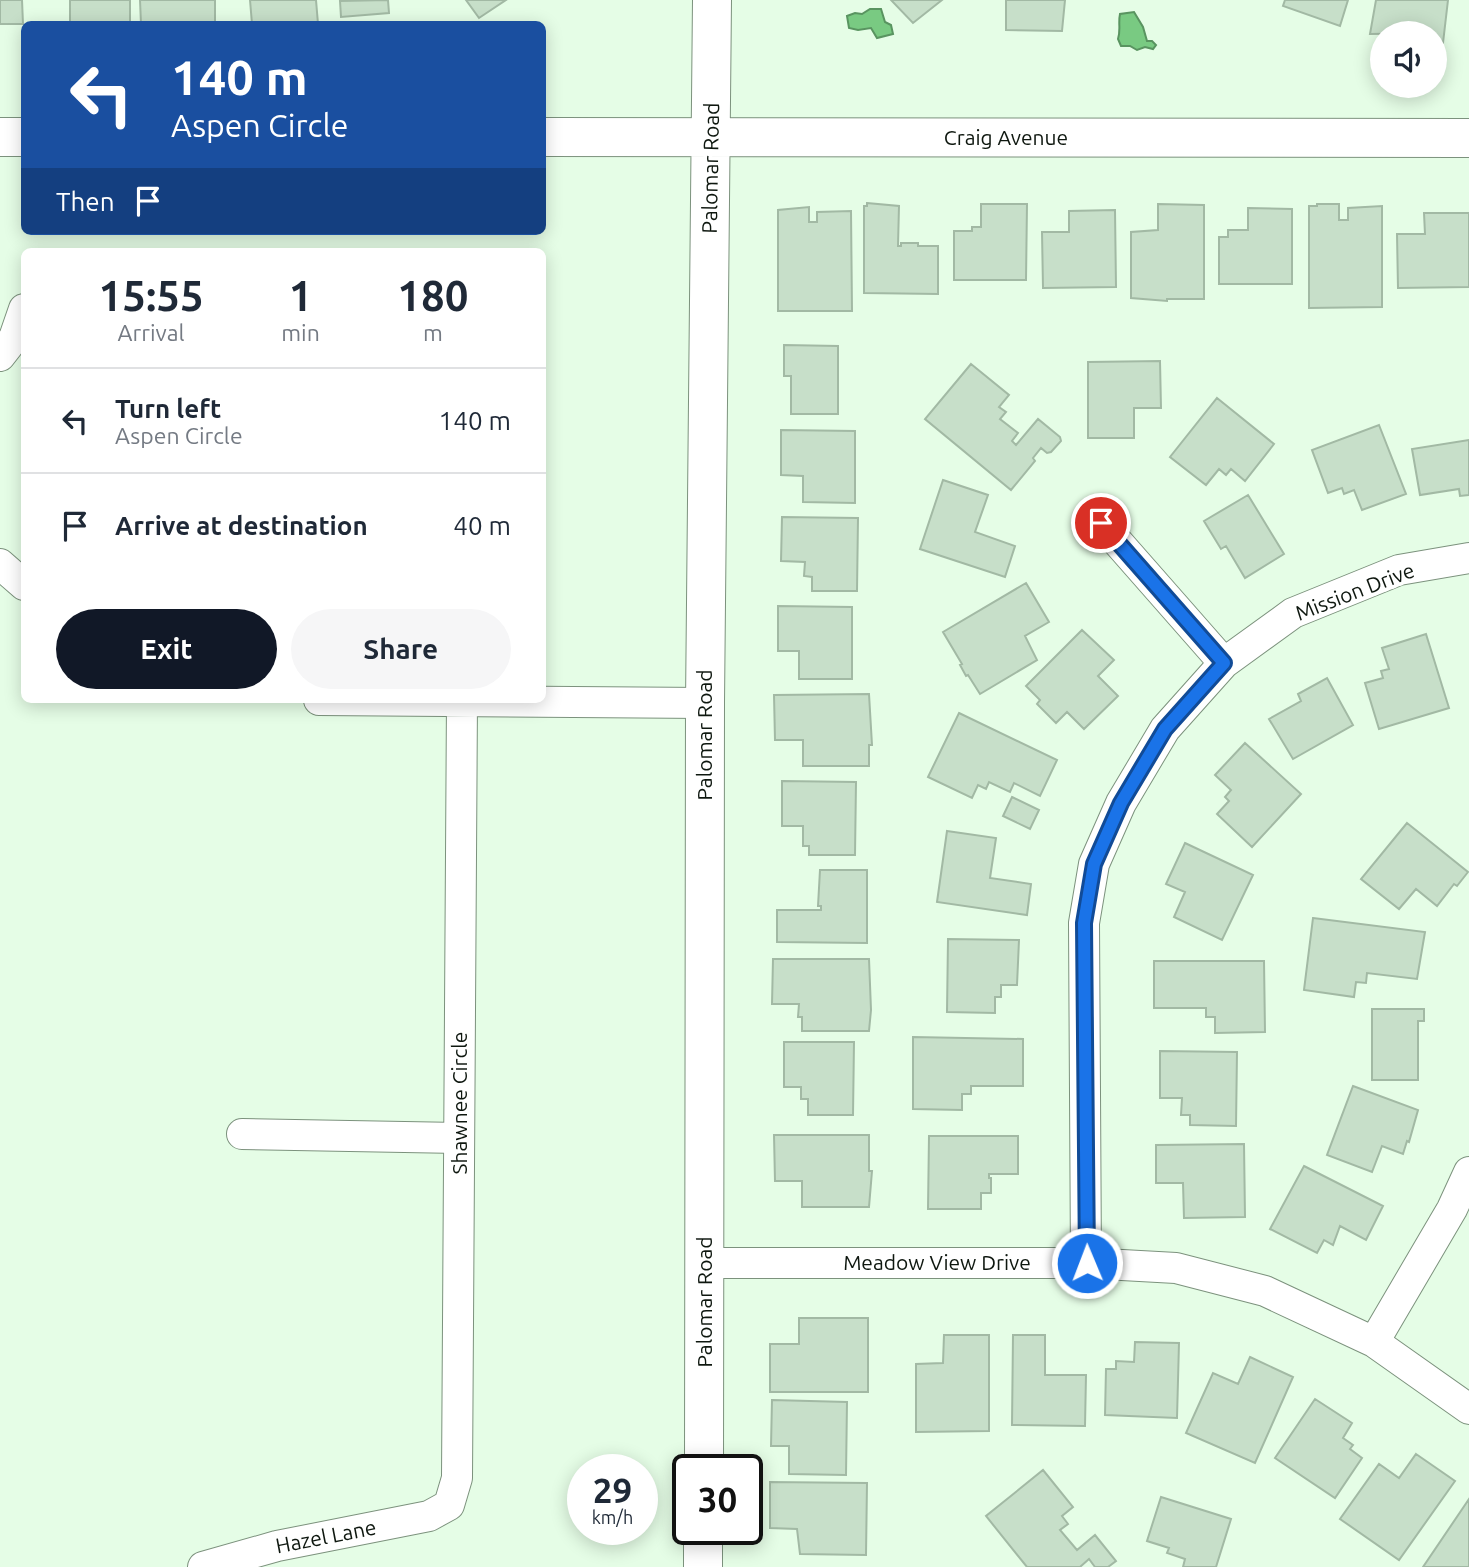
<!DOCTYPE html>
<html lang="en">
<head>
<meta charset="utf-8">
<style>
	:root { --surface:#fff; --page:#f6f6f7; --text:#1f2937; --muted:#747a83; --line:#e0e1e3; --accent:#111827 }
	body { margin:0; font-family:Ubuntu,sans-serif; background:var(--page); color:var(--text); height:100vh; display:flex; flex-direction:column; font-size:26px; white-space:nowrap }
	* { box-sizing:border-box; margin:0 }
	p { font-size:23px; color:var(--muted) }
	.icon { flex:none; width:38px; height:38px; fill:none; stroke:currentColor; stroke-width:2; stroke-linecap:round; stroke-linejoin:round }
	.map { position:relative; flex:1; overflow:hidden }
	.sheet { position:absolute; left:21px; top:248px; width:525px; height:455px; display:flex; flex-direction:column; background:var(--surface); border-radius:10px; box-shadow:0 4px 18px #0003 }
	.sheet>* { flex:none }
	.guide { position:absolute; left:21px; top:21px; width:525px; height:214px; border-radius:10px; box-shadow:0 4px 18px #0003; background:#1a4fa0; color:#fff; overflow:hidden }
	.fabs { position:absolute; left:1370px; top:21px; display:grid; gap:14px }
	.fabs a { display:grid; place-items:center; width:77px; height:77px; border-radius:50%; background:var(--surface); box-shadow:0 4px 18px #0003; font-size:35px }
	.speed { position:absolute; left:567px; top:1454px; display:flex; gap:14px; font-size:35px; font-weight:700; text-align:center }
	.speed>* { display:grid; place-content:center; width:91px; height:91px; border-radius:50%; background:var(--surface); box-shadow:0 4px 18px #0003; line-height:1 }
	.speed small { font-size:18px; font-weight:400 }
	.speed .limit { border:4px solid #111; border-radius:10px; background:#fff; color:#111 }
	.pin { position:absolute; display:grid; place-items:center; width:60px; height:60px; color:#fff; margin:-30px; border:4px solid #fff; border-radius:50%; box-shadow:0 2px 7px #0007 }
	.me { position:absolute; width:77px; margin:-38px; rotate:359deg; stroke-linejoin:round; filter:drop-shadow(0 0 5px #0008) }
	.turn { display:flex; align-items:center; gap:24px; height:147px; padding:0 35px; font-size:32px }
	.turn .icon { width:91px; height:91px; stroke-width:2.5 }
	.turn b { display:block; font-size:49px; line-height:60px }
	.then { display:flex; align-items:center; height:66px; padding:0 35px; background:#0003; gap:14px; font-size:26px }
	.eta { display:flex; justify-content:space-evenly; align-items:center; height:119px; text-align:center }
	.eta b { font-size:42px; font-weight:700; line-height:49px }
	.cta { display:flex; gap:14px; margin-top:auto; padding:14px 35px }
	.cta a { flex:1; height:80px; border-radius:42px; background:var(--accent); color:#fff; font-size:28px; font-weight:700; line-height:80px; text-align:center }
	.cta a+a { background:var(--page); color:var(--text) }
	ul { padding:0; list-style:none }
	li { display:flex; align-items:center; gap:21px; height:105px; padding:0 35px; border-top:2px solid var(--line) }
	li div { flex:1 }
	li b { display:block; font-size:26px }
	li em { font-style:normal }
	.map>svg:first-child { display:block }
	.water { fill:#79ca82; stroke:#599460; stroke-width:2 }
	.building { fill:#c7dfc9; stroke:#a2b9a4; stroke-width:2 }
	.lines { fill:none; stroke-linecap:round; stroke-linejoin:round }
	.street-casing { stroke:#7c927d; stroke-width:32 }
	.secondary-casing { stroke:#7c927d; stroke-width:40 }
	.street { stroke:#fff; stroke-width:30 }
	.secondary { stroke:#fff; stroke-width:38 }
	.route-casing { stroke:#114b97; stroke-width:18 }
	.route { stroke:#1a73e8; stroke-width:12 }
	.labels { text-anchor:middle; stroke-width:7; stroke-linejoin:round; paint-order:stroke }
	.street-label { font-size:21px; fill:#0e170f; stroke:#fff }
</style>
</head>
<body>
<div class="map">
<svg width="1469" height="1567" viewBox="0 0 1469 1567">
	<rect width="100%" height="100%" fill="#e5fde6"/>
	<!-- water -->
	<path class="water" d="M 870,9 L 881,9 L 885,22 L 891,25 L 893,34 L 877,38 L 871,28 L 858,30 L 849,28 L 847,16 L 855,13 L 862,14 Z
		M 1134,12 L 1143,27 L 1147,41 L 1152,41 L 1156,45 L 1153,49 L 1145,47 L 1137,50 L 1130,46 L 1121,46 L 1118,39 C 1121,30 1118,23 1120,14 Z"/>
	<!-- building -->
	<path class="building" d="M 0,0 L 22,0 L 23,24 L 0,24 Z
		M 70,0 L 130,0 L 130,24 L 70,24 Z
		M 140,0 L 215,0 L 215,24 L 141,24 Z
		M 250,0 L 316,0 L 318,24 L 252,24 Z
		M 388,0 L 389,13 L 341,17 L 340,1 Z
		M 466,0 L 506,0 L 479,18 Z
		M 891,0 L 942,0 L 913,23 Z
		M 1006,0 L 1065,0 L 1062,31 L 1006,30 Z
		M 1285,0 L 1348,0 L 1340,26 L 1283,6 Z
		M 1376,0 L 1448,0 L 1443,43 L 1435,42 L 1435,33 L 1370,34 Z
		M 867,203 L 899,206 L 898,246 L 901,246 L 901,243 L 918,243 L 918,246 L 938,246 L 938,294 L 864,293 L 864,206 L 867,206 Z
		M 981,204 L 1027,204 L 1026,280 L 954,280 L 954,231 L 972,231 L 972,227 L 981,227 Z
		M 1158,204 L 1204,205 L 1204,299 L 1167,299 L 1167,301 L 1131,298 L 1131,232 L 1158,230 Z
		M 1317,204 L 1339,204 L 1339,220 L 1348,220 L 1348,208 L 1382,206 L 1382,307 L 1309,308 L 1309,206 L 1317,206 Z
		M 809,207 L 809,222 L 817,222 L 817,212 L 851,211 L 852,311 L 778,311 L 778,210 Z
		M 1248,208 L 1292,209 L 1292,284 L 1219,284 L 1219,237 L 1228,237 L 1228,230 L 1248,230 Z
		M 1115,210 L 1116,287 L 1043,288 L 1042,232 L 1069,232 L 1069,211 Z
		M 1424,213 L 1469,213 L 1469,287 L 1398,288 L 1397,234 L 1425,234 Z
		M 784,345 L 838,346 L 838,414 L 791,414 L 791,376 L 784,376 Z
		M 1160,361 L 1161,408 L 1134,408 L 1134,438 L 1088,438 L 1088,362 Z
		M 971,364 L 1009,395 L 999,407 L 1006,412 L 1000,419 L 1018,433 L 1012,441 L 1016,445 L 1038,419 L 1060,437 L 1061,441 L 1051,452 L 1047,453 L 1041,448 L 1033,458 L 1035,461 L 1011,490 L 925,419 Z
		M 1217,398 L 1274,444 L 1245,481 L 1231,469 L 1226,475 L 1219,469 L 1206,485 L 1170,457 Z
		M 1379,425 L 1406,494 L 1362,510 L 1354,490 L 1344,494 L 1342,488 L 1328,493 L 1312,450 Z
		M 781,430 L 855,431 L 855,503 L 803,502 L 803,476 L 781,475 Z
		M 1469,440 L 1469,495 L 1460,496 L 1459,489 L 1420,495 L 1412,449 Z
		M 943,480 L 988,495 L 975,532 L 1015,546 L 1005,577 L 920,549 Z
		M 1248,495 L 1284,554 L 1245,578 L 1226,546 L 1221,549 L 1204,521 Z
		M 782,517 L 858,518 L 857,591 L 812,591 L 812,577 L 804,576 L 805,562 L 781,561 Z
		M 1026,583 L 1049,622 L 1025,636 L 1037,660 L 980,694 L 968,675 L 966,676 L 960,665 L 962,664 L 943,632 Z
		M 778,606 L 852,607 L 852,679 L 799,679 L 799,651 L 778,651 Z
		M 1082,630 L 1114,660 L 1098,676 L 1118,696 L 1084,729 L 1067,712 L 1056,723 L 1037,704 L 1040,700 L 1026,686 Z
		M 1426,634 L 1449,708 L 1379,729 L 1365,683 L 1383,678 L 1381,671 L 1389,669 L 1382,648 Z
		M 1327,678 L 1353,725 L 1293,759 L 1269,719 L 1301,701 L 1298,694 Z
		M 869,694 L 872,745 L 869,745 L 869,766 L 803,766 L 803,740 L 775,740 L 774,695 Z
		M 959,713 L 1057,760 L 1040,796 L 1014,783 L 1010,792 L 989,782 L 986,789 L 978,785 L 972,798 L 928,777 Z
		M 1245,743 L 1301,794 L 1252,847 L 1217,814 L 1229,801 L 1225,797 L 1231,790 L 1215,775 Z
		M 782,781 L 856,782 L 855,855 L 809,855 L 809,846 L 803,846 L 803,826 L 782,826 Z
		M 1012,797 L 1039,810 L 1030,829 L 1003,816 Z
		M 1407,823 L 1468,872 L 1457,886 L 1454,884 L 1437,906 L 1416,889 L 1399,909 L 1361,879 Z
		M 947,831 L 996,838 L 990,878 L 1031,884 L 1027,915 L 937,902 Z
		M 1185,843 L 1253,875 L 1222,940 L 1174,917 L 1185,892 L 1166,884 Z
		M 820,870 L 867,870 L 867,943 L 777,942 L 777,910 L 821,910 L 821,906 L 818,906 Z
		M 1313,918 L 1425,932 L 1417,979 L 1367,973 L 1366,983 L 1356,982 L 1354,997 L 1304,990 Z
		M 948,939 L 1019,940 L 1017,985 L 1001,985 L 1001,997 L 995,997 L 995,1013 L 947,1012 Z
		M 773,959 L 869,959 L 871,1010 L 869,1031 L 802,1031 L 802,1017 L 798,1017 L 799,1004 L 772,1004 Z
		M 1154,961 L 1264,961 L 1265,1032 L 1215,1033 L 1215,1017 L 1206,1017 L 1206,1008 L 1154,1008 Z
		M 1372,1009 L 1424,1009 L 1424,1021 L 1418,1021 L 1418,1080 L 1372,1080 Z
		M 913,1037 L 1023,1039 L 1023,1086 L 971,1086 L 971,1094 L 962,1094 L 962,1110 L 913,1109 Z
		M 784,1042 L 854,1042 L 853,1115 L 808,1115 L 808,1099 L 801,1099 L 801,1087 L 784,1087 Z
		M 1160,1051 L 1237,1052 L 1236,1126 L 1190,1125 L 1190,1115 L 1181,1115 L 1182,1098 L 1160,1098 Z
		M 1353,1086 L 1418,1110 L 1409,1142 L 1407,1141 L 1403,1154 L 1382,1146 L 1372,1172 L 1327,1155 Z
		M 774,1135 L 869,1135 L 869,1171 L 872,1171 L 869,1207 L 802,1207 L 802,1181 L 775,1181 Z
		M 929,1136 L 1018,1136 L 1018,1174 L 989,1174 L 989,1178 L 991,1178 L 991,1193 L 981,1193 L 981,1209 L 928,1209 Z
		M 1244,1144 L 1245,1217 L 1184,1218 L 1183,1183 L 1156,1183 L 1156,1145 Z
		M 1304,1166 L 1383,1206 L 1366,1240 L 1340,1226 L 1333,1245 L 1324,1240 L 1317,1253 L 1270,1229 Z
		M 799,1318 L 868,1318 L 868,1392 L 770,1392 L 770,1344 L 799,1344 Z
		M 944,1335 L 989,1335 L 989,1431 L 916,1432 L 916,1364 L 943,1363 Z
		M 1013,1335 L 1045,1335 L 1045,1375 L 1086,1375 L 1085,1426 L 1012,1425 Z
		M 1135,1342 L 1179,1343 L 1177,1418 L 1105,1415 L 1106,1369 L 1116,1369 L 1116,1361 L 1134,1362 Z
		M 1250,1357 L 1293,1377 L 1255,1463 L 1186,1433 L 1213,1373 L 1238,1384 Z
		M 1315,1399 L 1352,1423 L 1343,1438 L 1353,1445 L 1350,1449 L 1362,1458 L 1335,1498 L 1275,1458 Z
		M 772,1400 L 847,1402 L 846,1475 L 789,1474 L 789,1446 L 771,1446 Z
		M 1416,1454 L 1455,1481 L 1399,1560 L 1340,1519 L 1379,1464 L 1399,1478 Z
		M 1043,1470 L 1073,1507 L 1062,1516 L 1068,1524 L 1060,1530 L 1077,1550 L 1095,1535 L 1116,1561 L 1108,1567 L 1095,1567 L 1089,1559 L 1080,1567 L 1027,1567 L 986,1516 Z
		M 770,1482 L 867,1483 L 866,1555 L 800,1554 L 797,1529 L 770,1528 Z
		M 1161,1497 L 1231,1519 L 1216,1567 L 1183,1567 L 1185,1559 L 1167,1553 L 1169,1548 L 1147,1541 Z
		M 1469,1499 L 1469,1567 L 1423,1567 Z"/>
	<g class="lines">
		<defs>
			<path id="street" d="M 0,356 L 14,338 L 24,309
				M 1101,523 L 1224,663
				M 0,564 L 24,585
				M 319,700 L 705,703
				M 242,1134 L 459,1138
				M 705,1263 L 1086,1263 L 1176,1268 L 1265,1291 L 1374,1342 L 1469,1409
				M 1086,1263 L 1084,923 L 1094,864 L 1121,803 L 1165,729 L 1224,663 L 1293,613 L 1399,570 L 1469,558
				M 1374,1342 L 1452,1209 L 1469,1172
				M 203,1567 L 277,1546 L 429,1516 L 449,1505 L 457,1478 L 462,700"/>
			<path id="secondary" d="M 0,137 L 24,137
				M 542,137 L 1469,138
				M 704,1470 L 705,703 L 712,0
				M 703,1567 L 703,1530"/>
		</defs>
		<!-- street casing -->
		<use href="#street" class="street-casing"/>
		<!-- secondary casing -->
		<use href="#secondary" class="secondary-casing"/>
		<!-- street -->
		<use href="#street" class="street"/>
		<!-- secondary -->
		<use href="#secondary" class="secondary"/>
	</g>
	<g class="lines">
		<defs>
			<path id="route" d="M 1087,1263 L 1084,923 L 1094,864 L 1121,803 L 1165,729 L 1224,663 L 1101,523"/>
		</defs>
		<!-- route casing -->
		<use href="#route" class="route-casing"/>
		<!-- route -->
		<use href="#route" class="route"/>
	</g>
	<g class="labels">
		<!-- street labels -->
		<g class="street-label">
			<text x="1006" y="145">Craig Avenue</text>
			<text transform="translate(711 168) rotate(-89)" y="7">Palomar Road</text>
			<text transform="translate(1355 592) rotate(-21)" y="7">Mission Drive</text>
			<text transform="translate(705 735) rotate(-90)" y="7">Palomar Road</text>
			<text transform="translate(460 1103) rotate(-90)" y="7">Shawnee Circle</text>
			<text x="937" y="1270">Meadow View Drive</text>
			<text transform="translate(705 1302) rotate(-90)" y="7">Palomar Road</text>
			<text transform="translate(326 1537) rotate(-11)" y="7">Hazel Lane</text>
		</g>
	</g>
</svg>
<div class="fabs">
<a><svg class="icon" aria-label="sound" viewBox="0 0 24 24"><path d="M4 9h4l5-4v14l-5-4H4zM17 9q2 3 0 6"/></svg></a>
</div>
<div class="speed"><div>29<small>km/h</small></div><div class="limit">30</div></div>
<div class="pin" style="left:1101px;top:523px;background:#d93025"><svg class="icon" aria-label="arrive" viewBox="0 0 24 24"><path d="M6 21V4h12l-3 4 3 4H6"/></svg></div>
<svg class="me" style="left:1087px;top:1263px" viewBox="-20 -20 40 40"><circle r="17" fill="#1a73e8" stroke="#fff" stroke-width="3"/><path d="M0-11L8 9 0 5-8 9z" fill="#fff"/></svg>
<div class="guide">
<div class="turn"><svg class="icon" aria-label="left" viewBox="0 0 24 24"><path d="M17 20v-9H6M10 6l-5 5 5 5"/></svg><div><b>140 m</b>Aspen Circle</div></div>
<div class="then">Then<svg class="icon" aria-label="arrive" viewBox="0 0 24 24"><path d="M6 21V4h12l-3 4 3 4H6"/></svg></div>
</div>
<section class="sheet">
<div class="eta">
<div><b>15:55</b><p>Arrival</p></div>
<div><b>1</b><p>min</p></div>
<div><b>180</b><p>m</p></div>
</div>
<ul>
<li><svg class="icon" aria-label="left" viewBox="0 0 24 24"><path d="M17 20v-9H6M10 6l-5 5 5 5"/></svg><div><b>Turn left</b><p>Aspen Circle</p></div><em>140 m</em></li>
<li><svg class="icon" aria-label="arrive" viewBox="0 0 24 24"><path d="M6 21V4h12l-3 4 3 4H6"/></svg><div><b>Arrive at destination</b></div><em>40 m</em></li>
</ul>
<div class="cta"><a>Exit</a><a>Share</a></div>
</section>
</div>
</body>
</html>
